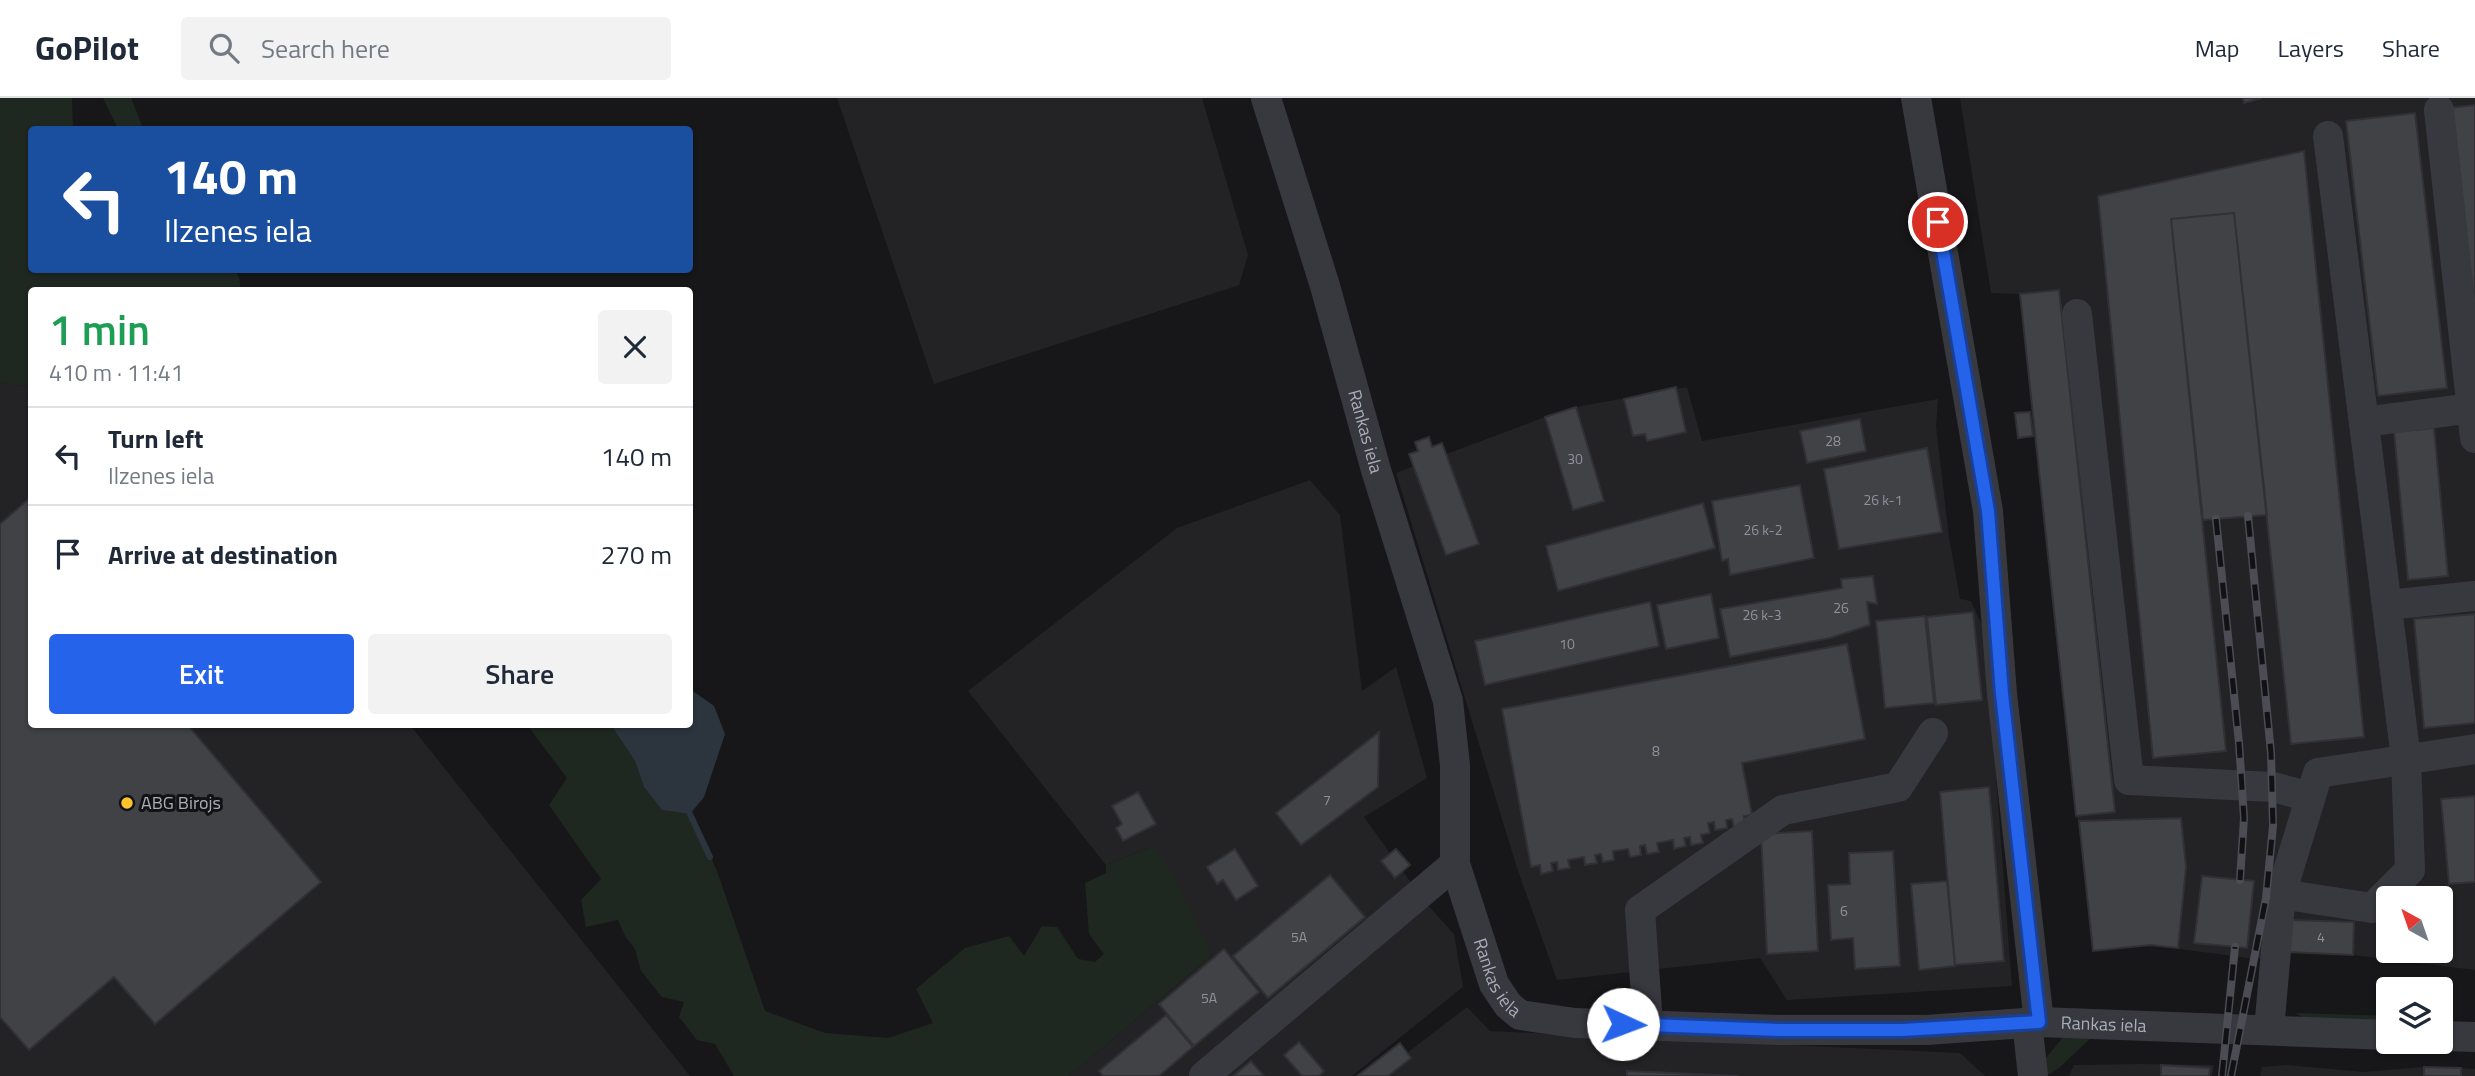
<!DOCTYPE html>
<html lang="en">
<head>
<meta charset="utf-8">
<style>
	:root { --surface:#fff; --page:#f2f2f3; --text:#1f2937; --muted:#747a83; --line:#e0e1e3; --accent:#2563eb }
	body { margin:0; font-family:"Titillium Web",sans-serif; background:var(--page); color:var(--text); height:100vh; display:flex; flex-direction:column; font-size:26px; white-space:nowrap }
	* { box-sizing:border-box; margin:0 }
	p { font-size:23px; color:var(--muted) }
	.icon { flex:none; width:38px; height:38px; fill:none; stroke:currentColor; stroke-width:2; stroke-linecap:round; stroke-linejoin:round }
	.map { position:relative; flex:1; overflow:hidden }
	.drawer { position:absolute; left:28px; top:189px; width:665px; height:441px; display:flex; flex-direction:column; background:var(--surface); border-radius:7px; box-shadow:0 2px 5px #0004 }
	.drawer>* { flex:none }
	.hud { position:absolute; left:28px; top:28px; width:665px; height:147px; border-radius:7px; box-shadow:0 2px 5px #0004; background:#1a4fa0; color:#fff; overflow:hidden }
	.needle { width:46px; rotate:320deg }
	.fabs { position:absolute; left:2376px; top:788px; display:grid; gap:14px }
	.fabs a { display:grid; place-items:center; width:77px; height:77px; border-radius:7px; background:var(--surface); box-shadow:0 2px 5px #0004; font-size:35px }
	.pin { position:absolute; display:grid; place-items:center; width:60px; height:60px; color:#fff; margin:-30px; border:4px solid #fff; border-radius:50%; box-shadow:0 2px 7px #0007 }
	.me { position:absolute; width:77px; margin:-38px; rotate:92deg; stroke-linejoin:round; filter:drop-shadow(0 0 5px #0008) }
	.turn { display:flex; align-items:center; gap:24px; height:147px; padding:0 21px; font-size:32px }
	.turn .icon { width:91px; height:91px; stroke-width:2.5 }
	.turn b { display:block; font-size:49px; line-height:60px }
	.round { display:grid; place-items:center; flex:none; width:74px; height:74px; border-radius:7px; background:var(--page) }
	.headline { display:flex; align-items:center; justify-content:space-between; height:119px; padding:0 21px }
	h1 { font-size:42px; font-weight:600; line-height:52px; color:#1e9e55 }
	.action { display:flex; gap:14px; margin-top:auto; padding:14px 21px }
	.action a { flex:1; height:80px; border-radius:7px; background:var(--accent); color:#fff; font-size:28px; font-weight:600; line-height:80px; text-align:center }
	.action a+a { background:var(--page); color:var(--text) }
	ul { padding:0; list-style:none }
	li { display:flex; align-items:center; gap:21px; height:98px; padding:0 21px; border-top:2px solid var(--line) }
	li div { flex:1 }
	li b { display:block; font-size:26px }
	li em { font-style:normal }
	header { display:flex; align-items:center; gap:42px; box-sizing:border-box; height:98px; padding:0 35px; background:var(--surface); border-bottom:2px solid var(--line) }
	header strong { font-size:33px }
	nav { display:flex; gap:38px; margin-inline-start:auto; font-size:24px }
	.search { width:490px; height:63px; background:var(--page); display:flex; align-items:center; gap:18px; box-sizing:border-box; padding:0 24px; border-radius:7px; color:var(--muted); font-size:26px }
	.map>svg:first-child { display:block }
	.built { fill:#232326; fill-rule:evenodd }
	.green { fill:#1f2820 }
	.water { fill:#2c353e }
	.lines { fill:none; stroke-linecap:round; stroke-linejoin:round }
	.stream { stroke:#2c353e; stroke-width:6 }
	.building { fill:#414246; stroke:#313135; stroke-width:2 }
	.minor { stroke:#38383f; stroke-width:30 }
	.rail-casing { stroke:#4b4c54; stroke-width:8 }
	.rail { stroke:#121214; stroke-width:5; stroke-dasharray:16; stroke-linecap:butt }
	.route-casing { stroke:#184099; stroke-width:18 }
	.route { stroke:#2563eb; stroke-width:12 }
	.poi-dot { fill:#fec22a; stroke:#121214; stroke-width:2.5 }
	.labels { text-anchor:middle; stroke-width:6; stroke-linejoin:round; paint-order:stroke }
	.number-label { font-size:14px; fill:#8e929d }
	.street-label { font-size:18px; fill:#a8adba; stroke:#121214 }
	.poi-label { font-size:18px; fill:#a8adba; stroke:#121214; text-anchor:start }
</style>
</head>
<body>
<header>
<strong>GoPilot</strong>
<div class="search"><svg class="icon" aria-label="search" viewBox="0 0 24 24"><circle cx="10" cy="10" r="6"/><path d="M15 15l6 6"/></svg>Search here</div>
<nav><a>Map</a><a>Layers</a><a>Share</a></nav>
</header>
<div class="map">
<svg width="2475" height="978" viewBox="0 0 2475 978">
	<rect width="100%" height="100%" fill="#171719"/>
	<!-- built -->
	<path class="built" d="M 837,0 L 1202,0 L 1248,157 L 1239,187 L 934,286 Z
		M 1960,0 L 2475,0 L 2475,872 L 2353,857 L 2288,854 L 2255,861 L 2150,847 L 2093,853 L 2079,724 L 2076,718 L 2020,196 L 1991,195 ZM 2389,800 L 2441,800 L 2441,852 L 2389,852 Z
		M 0,284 L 13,288 L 32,286 L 31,398 L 0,426 Z
		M 1687,289 L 1702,343 L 1938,301 L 1936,328 L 1949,439 L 1960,501 L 1971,503 L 1985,534 L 2012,888 L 1787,902 L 1760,860 L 1557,882 L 1517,770 L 1396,375 L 1545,319 L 1576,309 Z
		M 1310,382 L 1340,417 L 1362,593 L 1396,569 L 1427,680 L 1364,719 L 1425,804 L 1454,836 L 1463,889 L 1352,978 L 1069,978 L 1212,857 L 1154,748 L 1106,767 L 968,593 L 1177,430 Z
		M 187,627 L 410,627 L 690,978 L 0,978 L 0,919 L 29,952 L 114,879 L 155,926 L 321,784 Z
		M 1467,909 L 1490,933 L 1960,955 L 1985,978 L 1377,978 Z
		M 2074,967 L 2140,966 L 2214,967 L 2212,978 L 2069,978 Z
		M 2287,967 L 2364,974 L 2424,969 L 2461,970 L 2475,971 L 2475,978 L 2260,978 L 2262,969 Z"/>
	<!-- green -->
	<path class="green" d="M 0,0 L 72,0 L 73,31 L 32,32 L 32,172 L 235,172 L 239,179 L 241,192 L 32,192 L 31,286 L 13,288 L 0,284 Z
		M 103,0 L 131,0 L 143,30 L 118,31 Z
		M 527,627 L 611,627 L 635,663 L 644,689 L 662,712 L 690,716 L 717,773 L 765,913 L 825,935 L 888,940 L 933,925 L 916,891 L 965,850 L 1009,838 L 1024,858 L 1042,828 L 1057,829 L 1078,861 L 1095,864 L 1104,856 L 1089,836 L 1085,785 L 1106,775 L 1106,767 L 1154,748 L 1177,784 L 1212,857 L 1069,978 L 734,978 L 715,946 L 697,942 L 679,919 L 684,904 L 662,899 L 641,873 L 635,851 L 625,838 L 618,822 L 586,829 L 581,802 L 601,781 L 549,707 L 567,680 Z
		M 2296,915 L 2389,918 L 2389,923 L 2304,920 Z
		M 2065,937 L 2093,938 L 2059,970 L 2046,978 L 2046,960 Z"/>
	<!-- water -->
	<path class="water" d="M 690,591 L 714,608 L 725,636 L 704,699 L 690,716 L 662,712 L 644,689 L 635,663 L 611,627 L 690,626 Z"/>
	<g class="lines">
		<!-- stream -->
		<path class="stream" d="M 690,716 L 710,759"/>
	</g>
	<!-- building -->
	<path class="building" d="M 2243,0 L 2262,0 L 2244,5 Z
		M 2475,7 L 2475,216 L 2449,10 Z
		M 2415,15 L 2447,290 L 2378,298 L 2346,23 Z
		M 2304,53 L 2364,639 L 2291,646 L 2234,115 L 2171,121 L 2226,653 L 2153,660 L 2098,98 Z
		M 2234,115 L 2267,417 L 2203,422 L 2171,121 Z
		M 2059,192 L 2115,714 L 2076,718 L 2020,196 Z
		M 1676,289 L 1686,334 L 1647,343 L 1645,336 L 1633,338 L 1624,301 Z
		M 1576,309 L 1604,403 L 1573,412 L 1545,319 Z
		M 2030,314 L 2033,338 L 2018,340 L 2015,315 Z
		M 1860,321 L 1866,353 L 1807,365 L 1800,333 Z
		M 2434,330 L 2448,478 L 2408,482 L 2394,334 Z
		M 1429,339 L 1432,349 L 1442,345 L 1479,446 L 1446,457 L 1409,356 L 1418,353 L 1415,344 Z
		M 1927,350 L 1942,434 L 1839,451 L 1824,371 Z
		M 1800,387 L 1814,460 L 1730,477 L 1728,461 L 1722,463 L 1712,403 Z
		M 32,398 L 32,626 L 187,626 L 321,784 L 155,926 L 114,879 L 29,952 L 0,919 L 0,426 Z
		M 1703,405 L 1715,450 L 1558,493 L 1546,448 Z
		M 1873,478 L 1877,506 L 1867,504 L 1870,527 L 1830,540 L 1730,559 L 1720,511 L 1842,490 L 1841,481 Z
		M 1711,496 L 1719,540 L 1666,551 L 1657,507 Z
		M 1650,504 L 1659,548 L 1485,587 L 1475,543 Z
		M 1973,514 L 1982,602 L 1936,607 L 1927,519 Z
		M 2475,516 L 2475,625 L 2424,630 L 2414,521 Z
		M 1925,518 L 1934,605 L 1885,610 L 1876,523 Z
		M 1847,546 L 1865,641 L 1742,665 L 1752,717 L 1744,718 L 1745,727 L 1734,729 L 1732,721 L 1726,722 L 1727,730 L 1715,732 L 1714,724 L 1708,725 L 1710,735 L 1701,737 L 1703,745 L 1691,747 L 1690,739 L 1684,740 L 1686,748 L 1674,751 L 1673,742 L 1657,745 L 1659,754 L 1647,756 L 1645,747 L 1640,748 L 1641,757 L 1630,759 L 1628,751 L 1613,753 L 1614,762 L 1603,764 L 1601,756 L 1595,757 L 1597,765 L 1585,767 L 1584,759 L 1568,762 L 1570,770 L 1558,772 L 1557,764 L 1551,765 L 1553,773 L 1541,776 L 1540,767 L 1531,769 L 1502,611 Z
		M 1379,634 L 1378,689 L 1301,747 L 1276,715 Z
		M 1989,689 L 2004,863 L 1955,867 L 1940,694 Z
		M 1138,694 L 1156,726 L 1123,743 L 1116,730 L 1122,726 L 1112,708 Z
		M 2475,698 L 2475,784 L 2449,786 L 2441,701 Z
		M 2181,720 L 2186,769 L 2178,850 L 2150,847 L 2093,853 L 2079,723 Z
		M 1812,733 L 1818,853 L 1767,856 L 1761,736 Z
		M 1235,751 L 1258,788 L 1236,802 L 1223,782 L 1217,786 L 1207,769 Z
		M 1396,751 L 1410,767 L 1395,780 L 1381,763 Z
		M 1893,753 L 1900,868 L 1855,871 L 1853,840 L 1831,842 L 1828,787 L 1850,786 L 1849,755 Z
		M 1330,777 L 1365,819 L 1268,900 L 1233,858 Z
		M 2202,778 L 2254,783 L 2247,850 L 2194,845 Z
		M 1947,783 L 1955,868 L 1919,872 L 1911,786 Z
		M 2290,822 L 2354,824 L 2353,857 L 2288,854 Z
		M 1224,851 L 1259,894 L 1194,948 L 1159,906 Z
		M 1166,917 L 1193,949 L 1159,978 L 1103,978 L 1099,973 Z
		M 1299,944 L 1324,973 L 1319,978 L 1302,978 L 1284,957 Z
		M 1400,945 L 1411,960 L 1388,978 L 1357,978 Z
		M 1251,963 L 1264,978 L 1233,978 Z
		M 2161,967 L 2210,970 L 2209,978 L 2161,978 Z
		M 2424,969 L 2461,970 L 2461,978 L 2424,978 Z
		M 1627,973 L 1739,978 L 1627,978 Z"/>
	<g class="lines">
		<!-- minor -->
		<g class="minor">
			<path id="s1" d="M 1266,0 L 1325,188 L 1376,372 L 1448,603 L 1455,667 L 1455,766 L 1494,886 L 1508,907 L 1520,917 L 1575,925 L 1779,932 L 1926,932 L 2039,924 L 2389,937"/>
			<path d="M 1916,0 L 1988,413 L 2002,596 L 2039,924"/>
			<path d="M 2439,12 L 2475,340"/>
			<path d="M 2077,216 L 2129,682 L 2273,689 L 2310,699"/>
			<path d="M 2364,324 L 2472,310"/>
			<path d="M 2387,507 L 2475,498"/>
			<path d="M 2281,796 L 2372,810 L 2410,772 L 2406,661 L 2328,38"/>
			<path d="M 2027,924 L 2033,978"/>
			<path d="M 1648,927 L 1640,812 L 1783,712 L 1898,689 L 1933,635"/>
			<path d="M 2269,932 L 2281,796 L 2318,675 L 2475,651"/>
			<path d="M 2441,938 L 2475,939"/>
			<path d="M 1204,978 L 1455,766"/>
		</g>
		<defs>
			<path id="rail" d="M 2216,421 L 2239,645 L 2244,720 L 2240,782
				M 2222,978 L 2235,849
				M 2231,978 L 2266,800 L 2273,728 L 2271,655 L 2248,418"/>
		</defs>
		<!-- rail casing -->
		<use href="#rail" class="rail-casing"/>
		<!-- rail -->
		<use href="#rail" class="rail"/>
	</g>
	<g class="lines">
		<defs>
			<path id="route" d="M 1623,926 L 1779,932 L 1902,932 L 2039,924 L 2002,596 L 1988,413 L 1938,124"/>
		</defs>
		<!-- route casing -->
		<use href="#route" class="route-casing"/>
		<!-- route -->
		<use href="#route" class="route"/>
	</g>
	<!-- markers -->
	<circle class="poi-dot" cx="127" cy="705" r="7"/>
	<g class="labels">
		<!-- number labels -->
		<g class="number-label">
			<text x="1833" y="348">28</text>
			<text x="1575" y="366">30</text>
			<text x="1883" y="407">26 k-1</text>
			<text x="1763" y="437">26 k-2</text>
			<text x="1841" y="515">26</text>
			<text x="1762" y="522">26 k-3</text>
			<text x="1567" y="551">10</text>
			<text x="1656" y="658">8</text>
			<text x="1327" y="707">7</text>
			<text x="1844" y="818">6</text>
			<text x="1299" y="844">5A</text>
			<text x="2321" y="844">4</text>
			<text x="1209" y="905">5A</text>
		</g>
		<!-- street labels -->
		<g class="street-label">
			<text dy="6" stroke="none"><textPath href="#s1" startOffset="348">Rankas iela</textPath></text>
			<text dy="6" stroke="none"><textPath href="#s1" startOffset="915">Rankas iela</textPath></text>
			<text dy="6" stroke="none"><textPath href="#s1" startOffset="1545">Rankas iela</textPath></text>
		</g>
		<!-- poi labels -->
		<g class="poi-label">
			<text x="141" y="711">ABG Birojs</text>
		</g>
	</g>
</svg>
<div class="fabs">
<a><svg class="needle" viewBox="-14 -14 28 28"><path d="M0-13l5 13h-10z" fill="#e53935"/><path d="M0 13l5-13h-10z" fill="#747a83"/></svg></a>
<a><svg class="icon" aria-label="layers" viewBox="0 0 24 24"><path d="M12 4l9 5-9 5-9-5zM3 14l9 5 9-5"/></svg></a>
</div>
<div class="pin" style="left:1938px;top:124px;background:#d93025"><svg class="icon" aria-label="arrive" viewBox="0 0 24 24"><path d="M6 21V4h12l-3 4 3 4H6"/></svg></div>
<svg class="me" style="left:1623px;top:926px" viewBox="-20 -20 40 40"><circle r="19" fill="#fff"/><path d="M0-13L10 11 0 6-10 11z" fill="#2563eb"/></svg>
<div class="hud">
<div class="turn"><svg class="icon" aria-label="left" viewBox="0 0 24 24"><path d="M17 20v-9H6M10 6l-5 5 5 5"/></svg><div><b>140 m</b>Ilzenes iela</div></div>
</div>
<section class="drawer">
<div class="headline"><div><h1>1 min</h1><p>410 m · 11:41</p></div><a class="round"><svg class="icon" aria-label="close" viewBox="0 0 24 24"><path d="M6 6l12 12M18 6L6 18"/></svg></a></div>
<ul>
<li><svg class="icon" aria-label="left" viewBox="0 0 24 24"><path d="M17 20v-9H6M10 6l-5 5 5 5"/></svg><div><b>Turn left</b><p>Ilzenes iela</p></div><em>140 m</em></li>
<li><svg class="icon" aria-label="arrive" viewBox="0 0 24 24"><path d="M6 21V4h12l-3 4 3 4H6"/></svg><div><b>Arrive at destination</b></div><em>270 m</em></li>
</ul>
<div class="action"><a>Exit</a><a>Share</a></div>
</section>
</div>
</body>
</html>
